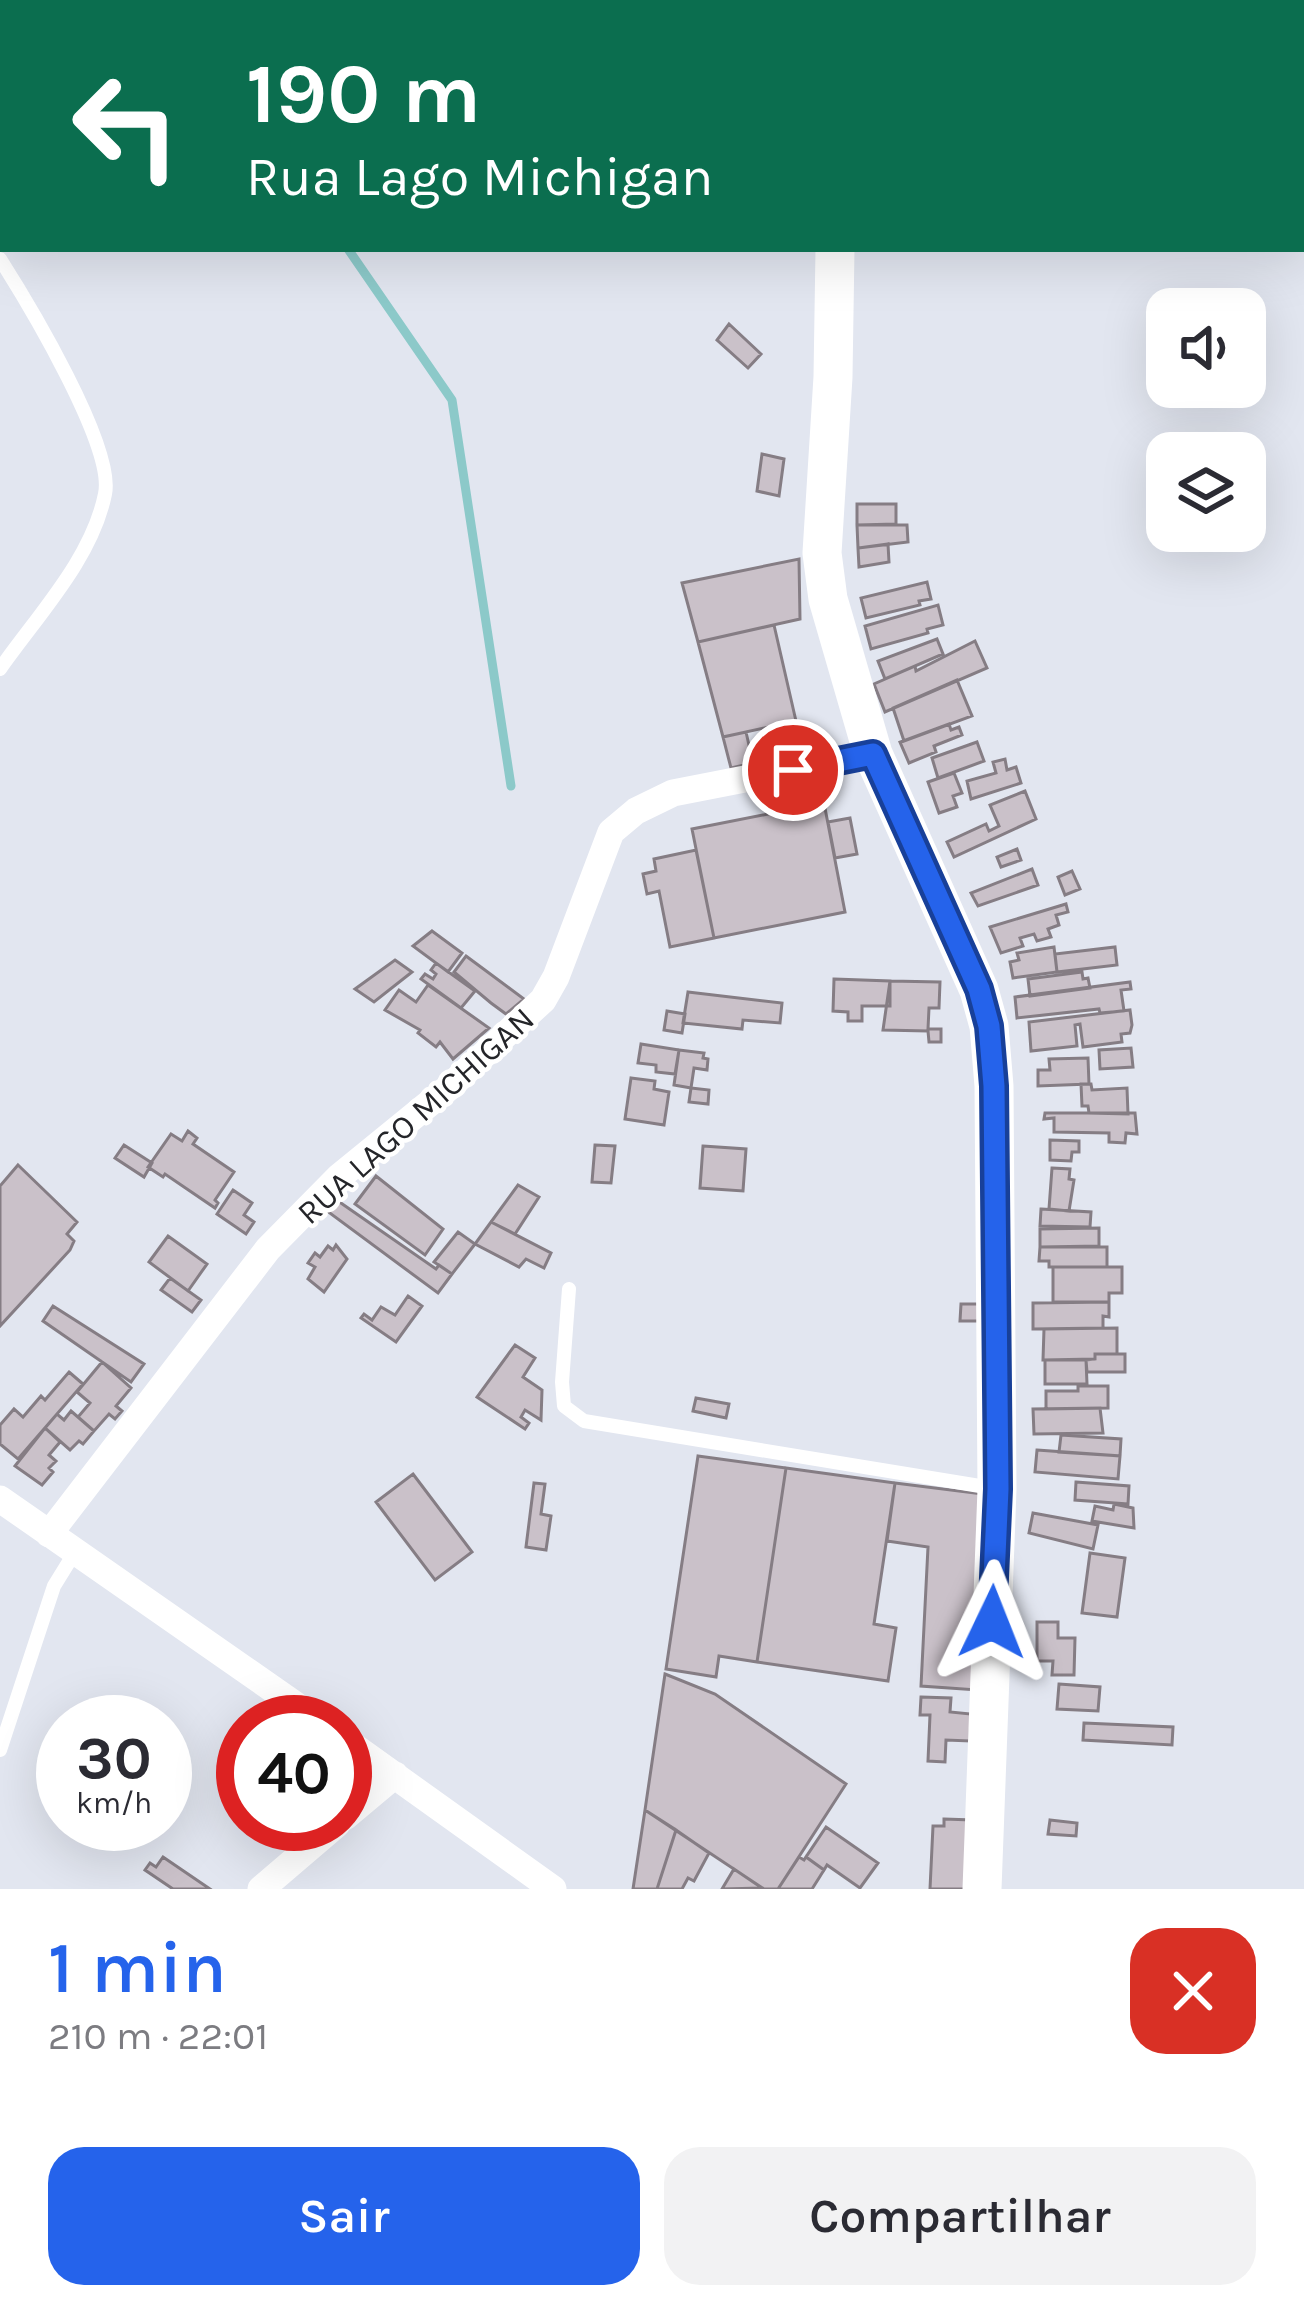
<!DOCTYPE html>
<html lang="pt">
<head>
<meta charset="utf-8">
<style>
	:root { --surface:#fff; --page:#f2f2f3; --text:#2b2b33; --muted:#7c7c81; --accent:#2563eb }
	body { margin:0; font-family:Karla,sans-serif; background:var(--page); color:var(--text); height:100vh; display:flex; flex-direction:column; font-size:45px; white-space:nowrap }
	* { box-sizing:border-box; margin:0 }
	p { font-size:39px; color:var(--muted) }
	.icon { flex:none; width:66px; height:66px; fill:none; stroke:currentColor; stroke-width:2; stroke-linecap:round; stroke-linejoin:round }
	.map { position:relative; height:1889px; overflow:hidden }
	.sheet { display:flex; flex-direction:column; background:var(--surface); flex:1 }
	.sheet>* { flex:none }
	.top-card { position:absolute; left:0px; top:0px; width:1305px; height:252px; box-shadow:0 12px 48px #0002; background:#0b6e4f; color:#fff; overflow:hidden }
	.fabs { position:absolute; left:1146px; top:288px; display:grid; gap:24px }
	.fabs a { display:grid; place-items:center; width:120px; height:120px; border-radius:24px; background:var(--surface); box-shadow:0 12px 48px #0002; font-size:60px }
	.speed { position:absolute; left:36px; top:1695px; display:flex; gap:24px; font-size:60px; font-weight:700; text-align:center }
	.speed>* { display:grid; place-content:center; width:156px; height:156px; border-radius:50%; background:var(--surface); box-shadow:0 12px 48px #0002; line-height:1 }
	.speed small { font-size:30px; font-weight:400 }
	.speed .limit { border:18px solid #d22; background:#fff; color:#111 }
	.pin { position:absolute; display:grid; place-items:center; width:102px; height:102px; color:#fff; margin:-51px; border:6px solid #fff; border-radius:50%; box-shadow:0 3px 12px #0007 }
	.me { position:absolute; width:132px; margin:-66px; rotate:2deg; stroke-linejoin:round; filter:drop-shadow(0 0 9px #0008) }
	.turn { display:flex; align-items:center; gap:42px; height:252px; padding:0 48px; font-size:54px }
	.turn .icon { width:156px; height:156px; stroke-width:2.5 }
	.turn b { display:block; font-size:84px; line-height:102px }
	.round { display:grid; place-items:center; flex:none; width:126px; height:126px; border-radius:36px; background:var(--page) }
	.summary { display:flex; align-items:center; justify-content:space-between; height:204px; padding:0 48px }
	h1 { font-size:72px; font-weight:600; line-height:90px; color:var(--accent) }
	.button { display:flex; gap:24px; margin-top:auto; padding:24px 48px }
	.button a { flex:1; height:138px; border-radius:36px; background:var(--accent); color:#fff; font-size:48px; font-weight:600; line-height:138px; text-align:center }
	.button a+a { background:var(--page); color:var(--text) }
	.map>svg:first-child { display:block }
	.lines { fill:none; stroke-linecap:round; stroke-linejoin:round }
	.stream { stroke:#8cc9c9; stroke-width:9 }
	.building { fill:#cac1c9; stroke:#857d84; stroke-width:3 }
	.lane { stroke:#fff; stroke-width:14 }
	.street { stroke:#fff; stroke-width:27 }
	.secondary { stroke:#fff; stroke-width:39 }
	.route-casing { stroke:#184099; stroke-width:30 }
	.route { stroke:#2563eb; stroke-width:21 }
	.labels { text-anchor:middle; stroke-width:9; stroke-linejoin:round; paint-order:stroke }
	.street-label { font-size:33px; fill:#242529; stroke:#fff }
</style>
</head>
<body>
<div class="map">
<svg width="1304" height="1889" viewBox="0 0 1304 1889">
	<rect width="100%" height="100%" fill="#e2e6f0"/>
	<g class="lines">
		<!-- stream -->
		<path class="stream" d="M 292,0 L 292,3
			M 348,249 L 452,400 L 511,786"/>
	</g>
	<!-- building -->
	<path class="building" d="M 729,324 L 761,354 L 748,368 L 717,340 Z
		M 762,454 L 784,459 L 779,496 L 757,491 Z
		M 857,504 L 896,504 L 896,524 L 857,525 Z
		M 857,525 L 907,525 L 908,542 L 858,548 Z
		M 888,544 L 889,562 L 859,567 L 858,548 Z
		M 799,559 L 800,619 L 698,642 L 682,583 Z
		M 927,582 L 931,599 L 919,601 L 920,605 L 866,618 L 861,598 Z
		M 938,605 L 943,625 L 927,629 L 928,633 L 871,649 L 865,626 Z
		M 774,625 L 796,721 L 723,737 L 698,642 Z
		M 937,639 L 943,654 L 885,679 L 878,661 Z
		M 975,641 L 987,668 L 885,712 L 874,684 L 915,666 L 916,671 Z
		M 957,680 L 972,716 L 904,741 L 893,708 Z
		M 949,724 L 951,730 L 959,727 L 962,735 L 934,746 L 936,752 L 909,763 L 900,742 Z
		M 746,732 L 753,763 L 731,768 L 723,737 Z
		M 977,742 L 984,761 L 938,778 L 932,758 Z
		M 1005,759 L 1007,770 L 1016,767 L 1021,783 L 971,799 L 967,781 L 996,773 L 993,762 Z
		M 954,773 L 962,793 L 953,796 L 957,807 L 939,813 L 928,782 Z
		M 1025,791 L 1036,819 L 954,857 L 947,842 L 986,824 L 989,831 L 999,826 L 990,805 Z
		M 824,803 L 845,912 L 714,938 L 692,829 Z
		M 850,818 L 857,854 L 835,858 L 828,822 Z
		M 1017,849 L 1021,860 L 1001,867 L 997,857 Z
		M 696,850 L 714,938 L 670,947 L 659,891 L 647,894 L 643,874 L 656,871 L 654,859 Z
		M 1032,869 L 1038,885 L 978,906 L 971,893 Z
		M 1072,871 L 1080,889 L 1065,895 L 1058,877 Z
		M 1066,904 L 1068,912 L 1056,915 L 1059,925 L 1048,929 L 1051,937 L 1037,941 L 1034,934 L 1020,938 L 1023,946 L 1001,953 L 990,927 Z
		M 432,931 L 462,953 L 448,972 L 413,946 Z
		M 1054,947 L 1057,972 L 1013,978 L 1010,962 L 1019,960 L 1017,953 Z
		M 1115,947 L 1117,965 L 1057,972 L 1055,954 Z
		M 466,956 L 524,999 L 506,1014 L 491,1003 L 454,972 Z
		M 395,960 L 412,972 L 374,1002 L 355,989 Z
		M 436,963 L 475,991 L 461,1008 L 421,979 L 425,974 L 433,979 L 436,974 L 431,970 Z
		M 1082,972 L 1083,979 L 1088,978 L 1090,988 L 1030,996 L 1028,979 Z
		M 834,979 L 890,981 L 890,1006 L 862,1006 L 862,1021 L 848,1021 L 848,1012 L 833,1011 Z
		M 890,981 L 940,982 L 939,1008 L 929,1008 L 928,1029 L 941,1029 L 941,1042 L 929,1042 L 928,1031 L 883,1030 Z
		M 1130,982 L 1131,989 L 1121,990 L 1124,1011 L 1100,1013 L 1099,1009 L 1017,1018 L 1015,997 Z
		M 428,985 L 489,1028 L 453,1059 L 440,1042 L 436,1047 L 418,1033 L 420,1030 L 385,1010 L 399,990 L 416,1002 Z
		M 688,992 L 782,1003 L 780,1023 L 743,1020 L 742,1029 L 683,1023 Z
		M 1130,1010 L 1132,1025 L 1130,1033 L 1121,1034 L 1122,1042 L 1083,1047 L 1080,1024 L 1075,1025 L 1077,1046 L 1031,1051 L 1029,1022 Z
		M 667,1011 L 685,1014 L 682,1033 L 664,1030 Z
		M 641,1044 L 679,1050 L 675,1074 L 656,1072 L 656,1065 L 638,1063 Z
		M 1131,1048 L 1133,1067 L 1100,1069 L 1099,1050 Z
		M 679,1050 L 704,1053 L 703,1058 L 708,1059 L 707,1070 L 694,1068 L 691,1088 L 674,1085 Z
		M 1088,1058 L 1089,1084 L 1038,1086 L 1038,1070 L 1050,1070 L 1049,1059 Z
		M 631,1078 L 655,1081 L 654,1089 L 669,1092 L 664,1125 L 625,1119 Z
		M 1081,1084 L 1091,1084 L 1092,1090 L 1127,1088 L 1128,1114 L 1089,1113 L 1088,1106 L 1082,1106 Z
		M 691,1088 L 709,1090 L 708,1104 L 689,1102 Z
		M 1045,1113 L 1135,1113 L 1137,1134 L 1126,1133 L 1125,1143 L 1109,1142 L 1109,1133 L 1054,1132 L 1054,1118 L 1044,1119 Z
		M 188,1131 L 197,1138 L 193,1144 L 234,1172 L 215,1200 L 218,1203 L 215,1208 L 165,1174 L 163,1177 L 148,1167 L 171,1134 L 182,1141 Z
		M 1050,1140 L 1079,1141 L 1079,1152 L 1072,1152 L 1071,1161 L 1050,1160 Z
		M 124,1145 L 152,1163 L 144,1177 L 115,1158 Z
		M 595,1145 L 615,1146 L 611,1183 L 592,1182 Z
		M 703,1146 L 746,1149 L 743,1191 L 700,1188 Z
		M 18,1165 L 77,1222 L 67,1234 L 74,1241 L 70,1250 L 0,1326 L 0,1186 Z
		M 1052,1168 L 1070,1169 L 1069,1179 L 1074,1180 L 1069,1211 L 1049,1209 Z
		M 376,1176 L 443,1229 L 425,1255 L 355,1204 Z
		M 518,1185 L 539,1197 L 515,1234 L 491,1222 Z
		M 233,1190 L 252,1203 L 244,1215 L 254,1222 L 246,1234 L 217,1214 Z
		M 338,1201 L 436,1269 L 439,1265 L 452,1274 L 438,1293 L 327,1211 Z
		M 1041,1209 L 1091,1212 L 1090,1227 L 1040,1226 Z
		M 491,1222 L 551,1253 L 544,1268 L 526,1259 L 519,1267 L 475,1244 Z
		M 1099,1228 L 1099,1246 L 1040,1247 L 1040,1229 Z
		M 458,1232 L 475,1244 L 452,1274 L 434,1262 Z
		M 168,1236 L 207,1264 L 188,1291 L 149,1262 Z
		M 336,1245 L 347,1259 L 324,1292 L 308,1279 L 315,1267 L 308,1263 L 315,1253 L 320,1257 L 328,1246 L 333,1250 Z
		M 1040,1247 L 1107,1247 L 1107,1267 L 1049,1267 L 1049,1261 L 1039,1261 Z
		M 1053,1267 L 1122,1267 L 1122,1293 L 1109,1293 L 1109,1302 L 1053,1302 Z
		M 170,1278 L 201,1300 L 192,1312 L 161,1290 Z
		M 408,1296 L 422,1306 L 396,1342 L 361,1318 L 364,1314 L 372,1320 L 381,1307 L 395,1315 Z
		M 1109,1302 L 1109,1317 L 1103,1316 L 1103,1328 L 1033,1329 L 1033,1303 Z
		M 961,1304 L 981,1304 L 981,1321 L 960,1321 Z
		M 53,1306 L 144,1364 L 131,1382 L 43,1321 Z
		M 1117,1328 L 1117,1354 L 1095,1354 L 1095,1359 L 1043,1360 L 1044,1329 Z
		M 515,1345 L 535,1358 L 523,1377 L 542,1390 L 541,1420 L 525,1410 L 521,1417 L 529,1423 L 525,1429 L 477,1397 Z
		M 1095,1354 L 1125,1354 L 1125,1372 L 1087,1372 L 1086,1360 L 1095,1359 Z
		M 1045,1360 L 1086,1360 L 1087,1384 L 1045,1384 Z
		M 102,1362 L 131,1388 L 116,1406 L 122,1411 L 115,1419 L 109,1414 L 94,1431 L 78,1417 L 90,1403 L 77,1392 Z
		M 69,1372 L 83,1384 L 18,1459 L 0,1444 L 0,1425 L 14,1409 L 23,1417 L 41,1396 L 45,1400 Z
		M 1078,1386 L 1108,1386 L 1108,1408 L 1046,1409 L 1046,1391 L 1078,1391 Z
		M 696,1398 L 729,1404 L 726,1418 L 693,1411 Z
		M 1100,1408 L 1103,1433 L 1034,1434 L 1033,1409 Z
		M 71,1411 L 94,1431 L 83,1444 L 79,1441 L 70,1450 L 45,1428 L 57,1414 L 64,1420 Z
		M 45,1428 L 60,1442 L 49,1455 L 56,1461 L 49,1468 L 53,1472 L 42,1485 L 15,1466 Z
		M 1061,1435 L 1121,1439 L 1120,1456 L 1059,1452 Z
		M 1037,1450 L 1120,1456 L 1118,1479 L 1035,1472 Z
		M 698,1456 L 786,1468 L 757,1662 L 719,1656 L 716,1677 L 666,1669 Z
		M 786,1468 L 895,1483 L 874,1624 L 896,1628 L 888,1681 L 757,1662 Z
		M 413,1474 L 472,1552 L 435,1580 L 376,1502 Z
		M 1076,1482 L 1129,1486 L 1128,1504 L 1075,1500 Z
		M 534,1483 L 545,1484 L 541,1514 L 551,1516 L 546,1550 L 526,1547 Z
		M 895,1483 L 983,1494 L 977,1690 L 921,1686 L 928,1547 L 887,1541 Z
		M 1114,1504 L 1133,1508 L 1134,1528 L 1092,1521 L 1095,1506 L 1113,1510 Z
		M 1033,1513 L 1098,1525 L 1093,1549 L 1029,1533 Z
		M 1090,1553 L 1125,1558 L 1117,1617 L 1082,1613 Z
		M 1037,1622 L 1058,1622 L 1058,1638 L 1075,1638 L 1074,1675 L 1052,1675 L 1053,1661 L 1037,1661 Z
		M 665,1674 L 715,1694 L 846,1784 L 778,1889 L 764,1889 L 645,1810 Z
		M 1059,1684 L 1100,1687 L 1098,1711 L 1057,1709 Z
		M 921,1697 L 951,1698 L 950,1712 L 971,1714 L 970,1741 L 946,1740 L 945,1762 L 928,1761 L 930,1715 L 920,1715 Z
		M 1084,1723 L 1173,1727 L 1172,1745 L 1083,1740 Z
		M 645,1810 L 676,1830 L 657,1889 L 633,1889 Z
		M 944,1819 L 972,1820 L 969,1889 L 930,1889 L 933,1826 L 944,1826 Z
		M 1050,1820 L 1077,1823 L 1076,1836 L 1048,1834 Z
		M 826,1827 L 878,1863 L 860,1888 L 827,1865 L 824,1870 L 806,1857 Z
		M 676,1830 L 709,1853 L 694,1881 L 688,1878 L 682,1889 L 657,1889 Z
		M 163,1857 L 210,1889 L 173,1889 L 145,1870 L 150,1863 L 156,1867 Z
		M 799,1857 L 804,1860 L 806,1857 L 824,1870 L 819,1878 L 812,1889 L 778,1889 Z
		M 734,1869 L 762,1888 L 722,1889 Z"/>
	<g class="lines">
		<!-- lane -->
		<path class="lane" d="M 0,259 C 28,303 115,447 105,494 C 92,559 37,616 0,669
			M 569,1289 L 562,1382 L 564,1406 L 584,1421 L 992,1488
			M 0,1750 L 54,1586 L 75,1552"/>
		<!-- street -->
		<path class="street" d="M 0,1499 L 320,1722
			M 49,1534 L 268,1249 L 339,1177 L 447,1089 L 543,1000 L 556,977 L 611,832 L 636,811 L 673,793 L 873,754
			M 345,1740 L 553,1889
			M 345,1817 L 395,1775
			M 261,1889 L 337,1824"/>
		<!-- secondary -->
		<path class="secondary" d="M 819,0 L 820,3
			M 835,249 L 833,377 L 822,553 L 828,599 L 873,754 L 979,990 L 989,1026 L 994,1086 L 997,1489 L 982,1889"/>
	</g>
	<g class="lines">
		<defs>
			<path id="route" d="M 793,770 L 873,754 L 979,989 L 989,1026 L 994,1086 L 998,1489 L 992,1622"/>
		</defs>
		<!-- route casing -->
		<use href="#route" class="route-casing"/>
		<!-- route -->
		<use href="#route" class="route"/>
	</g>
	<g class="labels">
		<!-- street labels -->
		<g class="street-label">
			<text transform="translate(415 1115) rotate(-42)" y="12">RUA LAGO MICHIGAN</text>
		</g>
	</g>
</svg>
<div class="fabs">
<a><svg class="icon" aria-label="sound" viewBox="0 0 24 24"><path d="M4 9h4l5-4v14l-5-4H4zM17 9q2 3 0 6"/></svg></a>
<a><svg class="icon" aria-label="layers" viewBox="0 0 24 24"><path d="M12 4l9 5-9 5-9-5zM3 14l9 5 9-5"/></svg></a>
</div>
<div class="speed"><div>30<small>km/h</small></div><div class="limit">40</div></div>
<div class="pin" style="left:793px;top:770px;background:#d93025"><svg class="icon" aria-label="arrive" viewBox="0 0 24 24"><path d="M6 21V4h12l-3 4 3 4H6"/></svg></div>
<svg class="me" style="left:992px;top:1622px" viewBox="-20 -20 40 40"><path d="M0-17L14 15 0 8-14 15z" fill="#2563eb" stroke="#fff" stroke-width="4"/></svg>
<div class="top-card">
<div class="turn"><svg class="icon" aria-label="left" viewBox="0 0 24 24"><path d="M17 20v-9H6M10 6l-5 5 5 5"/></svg><div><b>190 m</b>Rua Lago Michigan</div></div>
</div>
</div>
<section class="sheet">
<div class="summary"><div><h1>1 min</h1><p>210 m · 22:01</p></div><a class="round" style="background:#d93025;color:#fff"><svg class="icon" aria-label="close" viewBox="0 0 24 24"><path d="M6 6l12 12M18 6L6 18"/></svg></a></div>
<div class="button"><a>Sair</a><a>Compartilhar</a></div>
</section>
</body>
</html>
